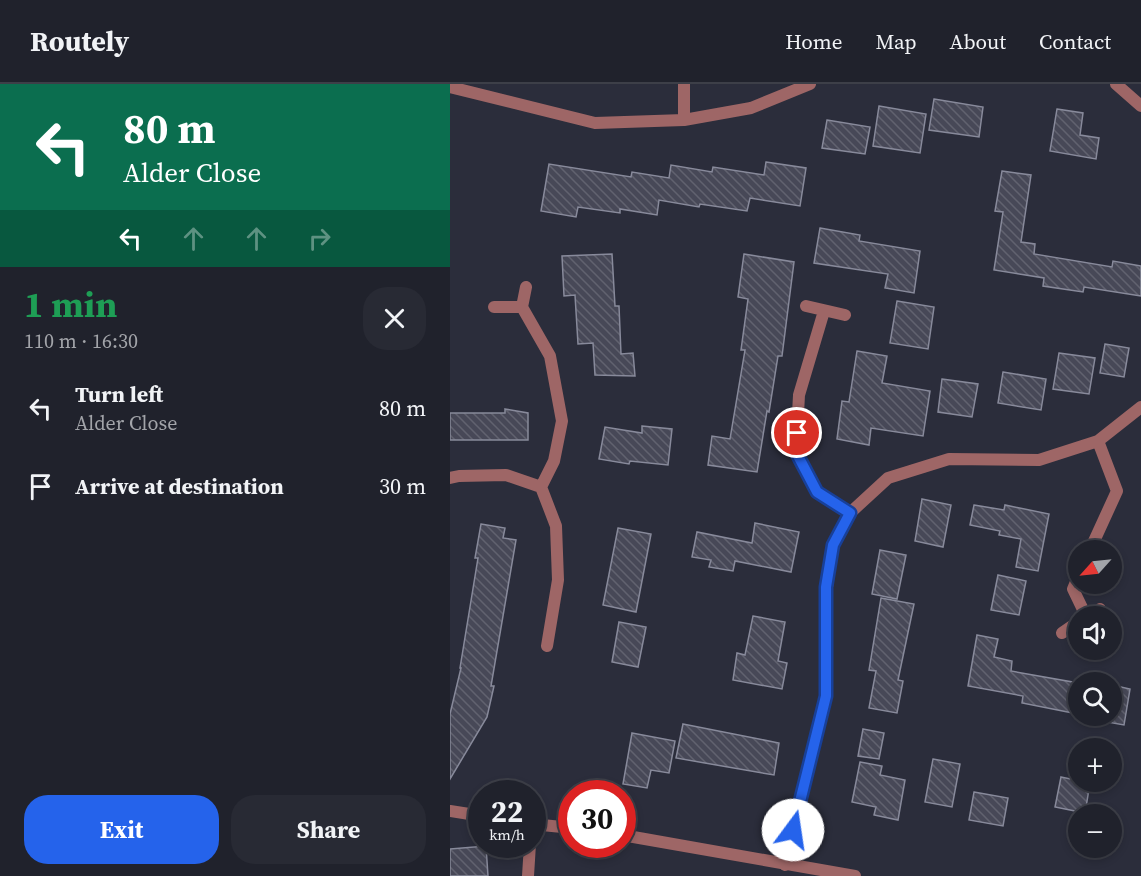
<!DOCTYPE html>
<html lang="en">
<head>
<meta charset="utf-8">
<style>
	:root { --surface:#20222c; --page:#282a34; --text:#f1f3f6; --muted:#a2a4a9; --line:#3d3f48; --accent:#2563eb }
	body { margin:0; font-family:"Source Serif 4",serif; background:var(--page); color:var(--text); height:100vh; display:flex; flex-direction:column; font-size:22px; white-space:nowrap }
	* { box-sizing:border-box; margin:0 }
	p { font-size:20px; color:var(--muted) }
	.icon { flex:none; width:33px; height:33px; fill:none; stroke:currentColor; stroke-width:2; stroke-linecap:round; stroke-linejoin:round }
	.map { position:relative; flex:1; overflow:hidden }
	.panel { display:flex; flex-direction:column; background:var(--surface); width:450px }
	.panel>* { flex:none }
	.hud { background:#0b6e4f; color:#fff; overflow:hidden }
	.needle { width:39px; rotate:243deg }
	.tools { position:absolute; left:618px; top:456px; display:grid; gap:12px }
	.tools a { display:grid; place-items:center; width:54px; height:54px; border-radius:50%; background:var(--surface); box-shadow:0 3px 9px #0003,0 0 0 2px var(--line); font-size:30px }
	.speed { position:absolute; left:18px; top:696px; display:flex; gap:12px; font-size:30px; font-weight:700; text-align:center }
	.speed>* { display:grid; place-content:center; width:78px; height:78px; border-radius:50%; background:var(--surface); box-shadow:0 3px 9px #0003,0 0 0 2px var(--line); line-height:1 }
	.speed small { font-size:15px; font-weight:400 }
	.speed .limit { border:9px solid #d22; background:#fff; color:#111 }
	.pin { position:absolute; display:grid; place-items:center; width:51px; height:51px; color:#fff; margin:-26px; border:3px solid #fff; border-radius:50%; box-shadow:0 2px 6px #0007 }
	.me { position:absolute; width:66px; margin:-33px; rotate:14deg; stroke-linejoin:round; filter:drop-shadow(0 0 4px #0008) }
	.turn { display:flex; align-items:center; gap:21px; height:126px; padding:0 24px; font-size:27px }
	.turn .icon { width:78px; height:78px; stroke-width:2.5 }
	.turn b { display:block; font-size:42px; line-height:51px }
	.lanes { display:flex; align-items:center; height:57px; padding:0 24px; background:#0003; justify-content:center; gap:30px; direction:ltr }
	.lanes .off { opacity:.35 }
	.round { display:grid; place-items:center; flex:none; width:63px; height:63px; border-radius:24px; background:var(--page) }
	.headline { display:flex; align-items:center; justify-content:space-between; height:102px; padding:0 24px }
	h1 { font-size:36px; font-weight:700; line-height:45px; color:#1e9e55 }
	.primary-button { display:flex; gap:12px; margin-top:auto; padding:12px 24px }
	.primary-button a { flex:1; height:69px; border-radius:24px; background:var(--accent); color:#fff; font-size:24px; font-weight:700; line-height:69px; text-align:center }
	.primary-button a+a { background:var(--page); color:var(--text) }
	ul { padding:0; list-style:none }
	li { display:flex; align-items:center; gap:18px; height:78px; padding:0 24px }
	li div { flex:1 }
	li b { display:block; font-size:22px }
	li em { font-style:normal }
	header { display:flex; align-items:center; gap:36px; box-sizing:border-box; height:84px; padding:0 30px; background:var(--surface); border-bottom:2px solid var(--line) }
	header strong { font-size:28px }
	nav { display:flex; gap:33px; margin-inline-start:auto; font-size:21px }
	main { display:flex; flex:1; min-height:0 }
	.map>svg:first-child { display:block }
	.building { fill:url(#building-back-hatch); stroke:#888a9b; stroke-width:1.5 }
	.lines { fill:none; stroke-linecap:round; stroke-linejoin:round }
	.minor { stroke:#9e6666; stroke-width:12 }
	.tertiary { stroke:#9e6666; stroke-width:12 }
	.route-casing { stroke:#184099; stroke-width:15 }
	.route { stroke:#2563eb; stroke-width:10 }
</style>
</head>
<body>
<header>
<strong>Routely</strong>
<nav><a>Home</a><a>Map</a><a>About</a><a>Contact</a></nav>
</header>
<main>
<section class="panel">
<div class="hud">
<div class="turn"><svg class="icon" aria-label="left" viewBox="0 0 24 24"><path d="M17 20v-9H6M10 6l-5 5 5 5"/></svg><div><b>80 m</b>Alder Close</div></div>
<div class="lanes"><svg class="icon" aria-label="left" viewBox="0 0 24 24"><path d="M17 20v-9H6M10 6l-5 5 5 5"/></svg><svg class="icon off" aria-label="ahead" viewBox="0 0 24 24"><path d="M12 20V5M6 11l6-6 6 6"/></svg><svg class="icon off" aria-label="ahead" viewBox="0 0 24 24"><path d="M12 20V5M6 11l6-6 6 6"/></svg><svg class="icon off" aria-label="right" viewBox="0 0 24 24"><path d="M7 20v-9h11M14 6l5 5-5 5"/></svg></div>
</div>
<div class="headline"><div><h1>1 min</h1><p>110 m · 16:30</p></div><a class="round"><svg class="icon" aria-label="close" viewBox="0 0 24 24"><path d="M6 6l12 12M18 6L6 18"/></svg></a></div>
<ul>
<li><svg class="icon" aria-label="left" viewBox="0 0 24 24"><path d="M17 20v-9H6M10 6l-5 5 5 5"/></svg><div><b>Turn left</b><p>Alder Close</p></div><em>80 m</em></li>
<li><svg class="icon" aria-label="arrive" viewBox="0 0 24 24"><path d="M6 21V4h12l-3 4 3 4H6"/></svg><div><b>Arrive at destination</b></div><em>30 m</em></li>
</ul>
<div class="primary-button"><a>Exit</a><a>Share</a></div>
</section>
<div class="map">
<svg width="691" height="792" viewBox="0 0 691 792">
	<defs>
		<pattern id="building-back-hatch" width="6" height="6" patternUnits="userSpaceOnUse" patternTransform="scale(1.5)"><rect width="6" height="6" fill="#474857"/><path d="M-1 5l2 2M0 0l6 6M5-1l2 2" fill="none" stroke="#61626f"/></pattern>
	</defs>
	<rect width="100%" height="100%" fill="#2b2d3b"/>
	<!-- building -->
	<path class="building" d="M 484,15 L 533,23 L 529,53 L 479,46 Z
		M 429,22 L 476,30 L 470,69 L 423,62 Z
		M 607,25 L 633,29 L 630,51 L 649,54 L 646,75 L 600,67 Z
		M 377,36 L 420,43 L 415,70 L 372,64 Z
		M 316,78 L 356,84 L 350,122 L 300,114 L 297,127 L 250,120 L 249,123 L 209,116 L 207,131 L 170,125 L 170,129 L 128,123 L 126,133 L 91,127 L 99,80 L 181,93 L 182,88 L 219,94 L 221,81 L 262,88 L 263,83 L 314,91 Z
		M 552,87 L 581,91 L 571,158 L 585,160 L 584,170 L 662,183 L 663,177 L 691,182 L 691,212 L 634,203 L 633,208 L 593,202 L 594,194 L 544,186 L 553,128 L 545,127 Z
		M 370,144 L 410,151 L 409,157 L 470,167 L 464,209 L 435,204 L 438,190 L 364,179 Z
		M 162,170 L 165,222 L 169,222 L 171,270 L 183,269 L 185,292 L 145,291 L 143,259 L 128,260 L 125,211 L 114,212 L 112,172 Z
		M 294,170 L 344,178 L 332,272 L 328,272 L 319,328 L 317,327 L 307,388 L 258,381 L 262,352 L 280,355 L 295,266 L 291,266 L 298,215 L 288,213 Z
		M 447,217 L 484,223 L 478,265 L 440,259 Z
		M 655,260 L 679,264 L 674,293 L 650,289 Z
		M 407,267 L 437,272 L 432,299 L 480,307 L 473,352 L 421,344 L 419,361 L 387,355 L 392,317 L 399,318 Z
		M 609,269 L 645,274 L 639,310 L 603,305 Z
		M 553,288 L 596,295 L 591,326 L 548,319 Z
		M 492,295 L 528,300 L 522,333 L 488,328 Z
		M 55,325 L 78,329 L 78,356 L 0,356 L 0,329 L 55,329 Z
		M 192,342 L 222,345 L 218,381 L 180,377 L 179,380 L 149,375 L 155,343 L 192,349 Z
		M 472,415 L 501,421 L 493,463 L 465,457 Z
		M 524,421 L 554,426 L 555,421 L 599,430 L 588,487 L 566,483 L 571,455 L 549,451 L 550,447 L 520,441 Z
		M 305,439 L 349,448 L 341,488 L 285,477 L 283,487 L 259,483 L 261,476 L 242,473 L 247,448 L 302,459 Z
		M 31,440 L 55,444 L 53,454 L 66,456 L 41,602 L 44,602 L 37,633 L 0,695 L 0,630 L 11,584 L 10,584 L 28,474 L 25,474 Z
		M 168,444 L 201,450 L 186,528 L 153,521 Z
		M 430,466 L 456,471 L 447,515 L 422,510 Z
		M 548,491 L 576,497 L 569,531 L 541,526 Z
		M 431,514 L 464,520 L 448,596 L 453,597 L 447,629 L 419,624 L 426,587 L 419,586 Z
		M 303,532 L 335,538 L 328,577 L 337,579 L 332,605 L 283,596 L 287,569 L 295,571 Z
		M 169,538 L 196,543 L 188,583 L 162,578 Z
		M 527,551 L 548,555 L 544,573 L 562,577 L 561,587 L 628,599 L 628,630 L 572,619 L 573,612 L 518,602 Z
		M 662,601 L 680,605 L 674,641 L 629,633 L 662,632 Z
		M 233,640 L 329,659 L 324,691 L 226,674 Z
		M 413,645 L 434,649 L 429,675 L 408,672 Z
		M 182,649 L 225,657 L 219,689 L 201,686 L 197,704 L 173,700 Z
		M 483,675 L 510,680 L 502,723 L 475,718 Z
		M 410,678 L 432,682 L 430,691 L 455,696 L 448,736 L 424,731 L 426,723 L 402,718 Z
		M 611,693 L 640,699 L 635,729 L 605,723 Z
		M 524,708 L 558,714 L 553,742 L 519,736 Z
		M 36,762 L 38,792 L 0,792 L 0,765 Z"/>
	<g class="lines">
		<!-- minor -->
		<path class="minor" d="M 234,0 L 234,36
			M 666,0 L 691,22
			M 0,3 L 145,39 L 234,36 L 301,24 L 360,0
			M 76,203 L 72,223 L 100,272 L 112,337 L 104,377 L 91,403
			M 356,222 L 395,231
			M 44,223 L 72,223
			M 374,227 L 349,311 L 346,368 L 367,408 L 400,429
			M 0,394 L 9,392 L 56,391 L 91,403 L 106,442 L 108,496 L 97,562
			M 640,466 L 667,407 L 648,357
			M 628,493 L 623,505 L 636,532
			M 636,532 L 650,525
			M 612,549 L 628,538
			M 335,781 L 376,612 L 377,503 L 383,461 L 400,429 L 438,394 L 499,375 L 589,376 L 648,357 L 691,323
			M 78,792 L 80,760"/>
		<!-- tertiary -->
		<path class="tertiary" d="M 0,727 L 32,732
			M 82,740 L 122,744
			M 172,751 L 405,792"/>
	</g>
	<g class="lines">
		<defs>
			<path id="route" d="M 343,746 L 376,612 L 376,503 L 383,461 L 400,429 L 367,408 L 346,368 L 347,349"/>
		</defs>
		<!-- route casing -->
		<use href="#route" class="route-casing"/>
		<!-- route -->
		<use href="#route" class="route"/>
	</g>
</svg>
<div class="tools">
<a><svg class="needle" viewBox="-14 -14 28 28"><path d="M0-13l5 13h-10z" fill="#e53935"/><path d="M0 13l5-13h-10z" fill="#a2a4a9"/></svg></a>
<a><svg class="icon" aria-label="sound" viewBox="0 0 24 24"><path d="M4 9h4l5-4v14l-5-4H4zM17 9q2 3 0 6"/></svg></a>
<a><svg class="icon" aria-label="search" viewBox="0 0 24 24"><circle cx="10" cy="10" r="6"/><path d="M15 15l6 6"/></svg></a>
<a>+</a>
<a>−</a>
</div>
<div class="speed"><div>22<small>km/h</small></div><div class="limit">30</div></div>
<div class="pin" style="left:347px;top:349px;background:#d93025"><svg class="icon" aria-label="arrive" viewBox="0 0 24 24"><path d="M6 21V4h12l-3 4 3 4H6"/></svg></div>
<svg class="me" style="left:343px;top:746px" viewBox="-20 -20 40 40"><circle r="19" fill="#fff"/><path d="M0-13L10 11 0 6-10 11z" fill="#2563eb"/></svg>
</div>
</main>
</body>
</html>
